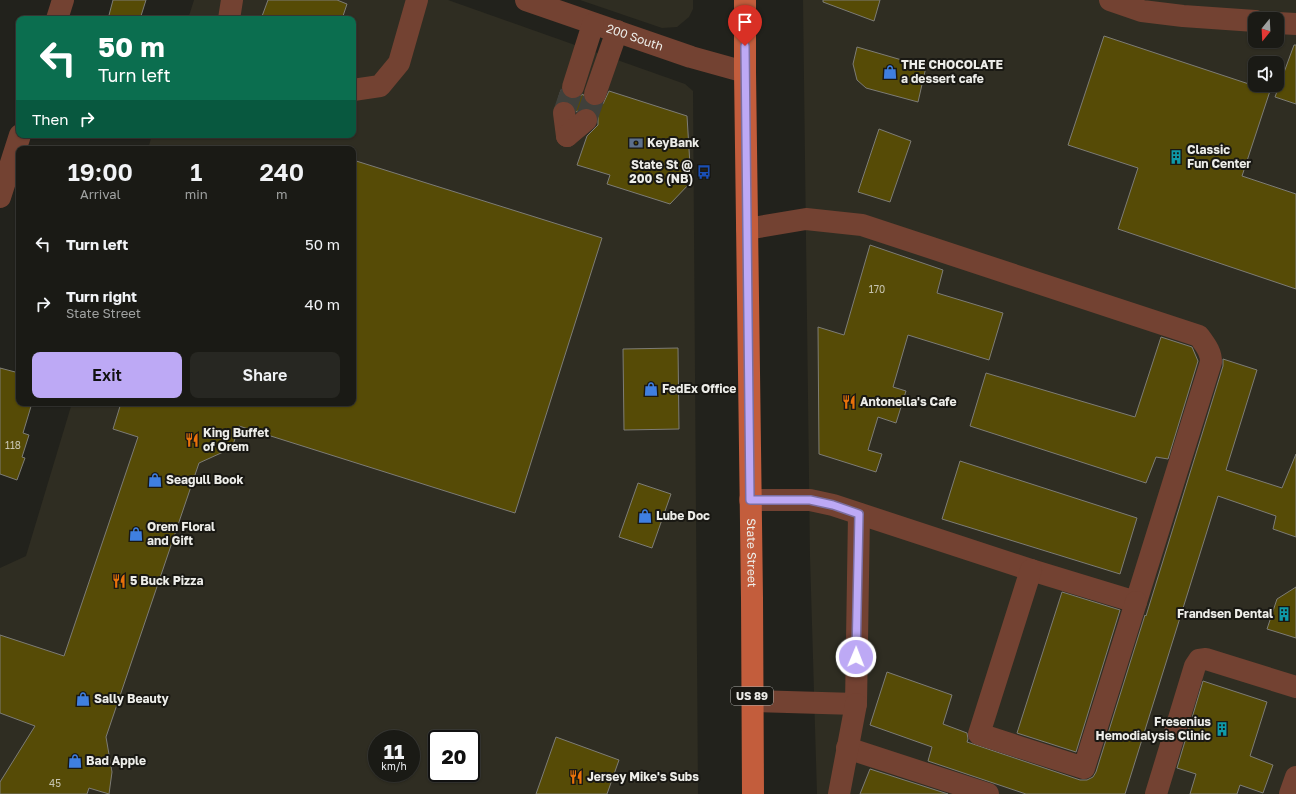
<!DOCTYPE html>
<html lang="en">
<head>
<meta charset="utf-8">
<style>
	:root { --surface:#1a1a15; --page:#272722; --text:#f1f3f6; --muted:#9fa1a0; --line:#383834; --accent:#bda9f5 }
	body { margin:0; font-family:"Golos Text",sans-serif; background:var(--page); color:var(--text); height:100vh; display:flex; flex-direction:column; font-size:15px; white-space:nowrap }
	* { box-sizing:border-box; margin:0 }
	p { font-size:13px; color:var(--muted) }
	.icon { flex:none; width:22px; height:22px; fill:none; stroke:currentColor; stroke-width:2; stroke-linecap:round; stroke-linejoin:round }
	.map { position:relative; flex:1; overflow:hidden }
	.sheet { position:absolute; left:16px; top:146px; width:340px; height:260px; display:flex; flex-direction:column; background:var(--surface); border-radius:8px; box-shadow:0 1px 3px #0004,0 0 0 1px var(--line) }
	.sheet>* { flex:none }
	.top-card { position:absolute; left:16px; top:16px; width:340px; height:122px; border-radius:8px; box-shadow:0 1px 3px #0004,0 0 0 1px var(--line); background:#0b6e4f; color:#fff; overflow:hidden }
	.needle { width:26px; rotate:198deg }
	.controls { position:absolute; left:1248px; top:12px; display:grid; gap:8px }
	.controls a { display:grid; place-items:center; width:36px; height:36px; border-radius:8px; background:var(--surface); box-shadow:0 1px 3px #0004,0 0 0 1px var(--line); font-size:20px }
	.speed { position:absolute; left:368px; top:730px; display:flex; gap:8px; font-size:20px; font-weight:700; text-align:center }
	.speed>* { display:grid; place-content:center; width:52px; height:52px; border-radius:50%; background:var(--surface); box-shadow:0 1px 3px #0004,0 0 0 1px var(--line); line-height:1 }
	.speed small { font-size:10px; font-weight:400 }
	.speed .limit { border:2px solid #111; border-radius:6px; background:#fff; color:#111 }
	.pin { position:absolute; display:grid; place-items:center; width:34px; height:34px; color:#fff; margin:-41px -17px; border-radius:50% 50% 50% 0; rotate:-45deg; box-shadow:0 0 4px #0007 }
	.pin .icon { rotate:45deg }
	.me { position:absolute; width:44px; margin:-22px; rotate:1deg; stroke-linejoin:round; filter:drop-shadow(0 0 3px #0008) }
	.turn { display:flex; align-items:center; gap:14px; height:84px; padding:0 16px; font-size:18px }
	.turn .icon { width:52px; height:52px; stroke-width:2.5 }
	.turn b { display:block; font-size:28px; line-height:34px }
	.then { display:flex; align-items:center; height:38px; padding:0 16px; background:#0003; gap:8px; font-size:15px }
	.eta { display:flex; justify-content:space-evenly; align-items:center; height:68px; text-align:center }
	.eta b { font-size:24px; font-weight:600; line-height:28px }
	.primary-button { display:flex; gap:8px; margin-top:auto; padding:8px 16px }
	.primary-button a { flex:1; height:46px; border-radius:8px; background:var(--accent); color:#111; font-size:16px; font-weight:600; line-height:46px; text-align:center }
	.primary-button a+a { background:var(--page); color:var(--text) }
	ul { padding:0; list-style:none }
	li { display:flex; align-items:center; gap:12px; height:60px; padding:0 16px }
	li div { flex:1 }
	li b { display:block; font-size:15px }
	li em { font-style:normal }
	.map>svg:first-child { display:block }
	.built { fill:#2f2d22; fill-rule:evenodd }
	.building { fill:#564b06; stroke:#7d7c76 }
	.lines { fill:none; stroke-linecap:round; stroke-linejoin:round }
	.minor-tunnel { stroke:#40403b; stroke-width:22; stroke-dasharray:22 11; stroke-linecap:butt }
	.minor { stroke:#734232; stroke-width:22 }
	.major { stroke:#c35d3c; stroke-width:22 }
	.route-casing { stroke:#7b6e9f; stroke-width:10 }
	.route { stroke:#bda9f5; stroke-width:7 }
	.labels { text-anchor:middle; stroke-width:4; stroke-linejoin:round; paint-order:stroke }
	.number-label { font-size:10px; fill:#c7c4b0 }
	.shield { fill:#191813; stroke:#adada9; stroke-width:1 }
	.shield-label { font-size:11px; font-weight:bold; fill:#edede9 }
	.street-label { font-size:12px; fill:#edede9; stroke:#191813 }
	.poi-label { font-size:12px; font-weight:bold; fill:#edede9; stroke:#191813; text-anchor:start }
</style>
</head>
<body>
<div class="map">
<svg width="1296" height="794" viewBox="0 0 1296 794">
	<rect width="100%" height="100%" fill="#22221c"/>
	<!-- built -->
	<path class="built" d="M 194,0 L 448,0 L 685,84 L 693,91 L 698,794 L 0,794 L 0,568 L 26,556 L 72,403 L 353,403 L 353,149 L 148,149 L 152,135 L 353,135 L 353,19 L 188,19 ZM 377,739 L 411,739 L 411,773 L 377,773 ZM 437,739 L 471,739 L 471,773 L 437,773 Z
		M 580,0 L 693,0 L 693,9 L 689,17 L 677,27 L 662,28 Z
		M 803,0 L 1296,0 L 1296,794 L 817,794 L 810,557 ZM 1255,19 L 1277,19 L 1277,41 L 1255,41 ZM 1255,63 L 1277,63 L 1277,85 L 1255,85 Z"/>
	<!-- building -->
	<path class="building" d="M 113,0 L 146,0 L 140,19 L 108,19 Z
		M 268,0 L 337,0 L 347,4 L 342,19 L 261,19 Z
		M 823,0 L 880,0 L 874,21 L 823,2 Z
		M 1104,36 L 1270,91 L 1242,176 L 1296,194 L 1296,289 L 1118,229 L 1138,168 L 1068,145 Z
		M 1294,45 L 1296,45 L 1296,104 L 1275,97 Z
		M 857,47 L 926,67 L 918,102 L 866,88 L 857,80 L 853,64 Z
		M 561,90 L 564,96 L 570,99 L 576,99 L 583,94 L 585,102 L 591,106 L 598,106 L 603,104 L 609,91 L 687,116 L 691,182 L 670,204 L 607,184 L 610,175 L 577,165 L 587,136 L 598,125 L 598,117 L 595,112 L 590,108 L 583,108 L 576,112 L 574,106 L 569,102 L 563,101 L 557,103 Z
		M 879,129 L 911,141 L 890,202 L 858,192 Z
		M 353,160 L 602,238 L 515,513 L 239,426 L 232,448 L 199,463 L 106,737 L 112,772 L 109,794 L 89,788 L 87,794 L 0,794 L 0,782 L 35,726 L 0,713 L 0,635 L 64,656 L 138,437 L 113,429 L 121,403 L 353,403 Z
		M 870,245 L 943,270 L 937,293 L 1003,313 L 989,360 L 908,335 L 893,387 L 906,391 L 896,423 L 878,417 L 868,450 L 882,454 L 876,472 L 819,454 L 818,327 L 844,335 Z
		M 1161,337 L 1192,347 L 1198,361 L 1168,459 L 1156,457 L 1146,483 L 970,426 L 986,373 L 1135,417 Z
		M 678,348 L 679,429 L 624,430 L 623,349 Z
		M 1223,359 L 1257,370 L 1226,470 L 1282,488 L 1296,454 L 1296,537 L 1273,529 L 1276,516 L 1218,496 L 1125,794 L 1026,794 L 928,761 L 932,747 L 870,725 L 887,672 L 952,695 L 943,724 L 967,733 L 968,739 L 967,742 L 1080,780 L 1087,780 L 1093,777 L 1096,772 L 1145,615 L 1146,616 L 1223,366 Z
		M 0,368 L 19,373 L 19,403 L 32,403 L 23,433 L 29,435 L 22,457 L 25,458 L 17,480 L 0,474 Z
		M 960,461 L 1137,518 L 1120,574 L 942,519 Z
		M 638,483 L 671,494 L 652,548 L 619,537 Z
		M 1296,587 L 1296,638 L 1267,629 L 1277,599 Z
		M 1062,592 L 1120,610 L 1076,752 L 1017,733 Z
		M 1203,681 L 1267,702 L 1250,756 L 1273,765 L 1263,793 L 1240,785 L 1237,794 L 1190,794 L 1196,774 L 1177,768 Z
		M 556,737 L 619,760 L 607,794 L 536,794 Z
		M 870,769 L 948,794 L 860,794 Z"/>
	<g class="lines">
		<!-- minor-tunnel -->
		<path class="minor-tunnel" d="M 564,113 L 573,87
			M 586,120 L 595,94"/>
		<!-- minor -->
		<g class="minor">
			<path id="s1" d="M 526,0 L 691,57 L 745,72"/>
			<path d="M 1110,0 L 1142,11 L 1183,16 L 1255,21"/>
			<path d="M 57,19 L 63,0"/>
			<path d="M 229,19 L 232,0"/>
			<path d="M 1277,23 L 1296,24"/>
			<path d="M 573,87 L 593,24"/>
			<path d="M 353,90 L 380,86 L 399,63 L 417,0"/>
			<path d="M 595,94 L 617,31"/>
			<path d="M 564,113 L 567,136"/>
			<path d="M 567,136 L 586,120"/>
			<path d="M 0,197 L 20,135"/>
			<path d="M 747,229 L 806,219 L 862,225 L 1199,336 C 1205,345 1211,351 1211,362 L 1136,602 L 1031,570 L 833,505 L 810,500 L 750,500"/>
			<path d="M 1031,570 L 979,734 L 1084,768 L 1136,602"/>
			<path d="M 752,701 L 856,704 L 859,514"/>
			<path d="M 847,748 L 988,794"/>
			<path d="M 839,794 L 856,704"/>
			<path d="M 1156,794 L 1195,666 L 1199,660 L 1206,659 L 1296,687"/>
			<path d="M 1290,794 L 1296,777"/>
		</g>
		<!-- major -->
		<path class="major" id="s2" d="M 745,0 L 745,72 L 752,598 L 753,794"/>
	</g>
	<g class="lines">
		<defs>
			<path id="route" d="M 745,46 L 750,500 L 810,500 L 833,505 L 859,514 L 856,657"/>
		</defs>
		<!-- route casing -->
		<use href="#route" class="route-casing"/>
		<!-- route -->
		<use href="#route" class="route"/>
	</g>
	<!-- icons -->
	<defs>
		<symbol id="shop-bare" viewBox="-9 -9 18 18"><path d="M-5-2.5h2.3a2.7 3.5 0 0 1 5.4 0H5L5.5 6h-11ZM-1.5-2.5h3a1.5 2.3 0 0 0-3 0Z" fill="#3f7fe0" stroke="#191813" stroke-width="2.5" paint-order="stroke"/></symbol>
		<symbol id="bank-bare" viewBox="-9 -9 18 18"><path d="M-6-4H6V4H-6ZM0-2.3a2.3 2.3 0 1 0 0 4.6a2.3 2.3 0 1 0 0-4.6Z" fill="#5c6f8a" stroke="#191813" stroke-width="2.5" paint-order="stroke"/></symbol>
		<symbol id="building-bare" viewBox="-9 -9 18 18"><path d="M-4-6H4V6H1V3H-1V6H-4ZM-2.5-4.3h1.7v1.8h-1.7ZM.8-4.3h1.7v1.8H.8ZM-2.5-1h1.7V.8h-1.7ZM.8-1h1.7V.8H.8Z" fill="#0f9aa8" stroke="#191813" stroke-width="2.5" paint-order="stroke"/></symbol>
		<symbol id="bus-bare" viewBox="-9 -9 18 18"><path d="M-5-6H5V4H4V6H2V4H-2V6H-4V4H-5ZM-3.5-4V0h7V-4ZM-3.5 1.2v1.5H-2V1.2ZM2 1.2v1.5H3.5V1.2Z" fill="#1a4fb4" stroke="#191813" stroke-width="2.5" paint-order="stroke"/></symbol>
		<symbol id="restaurant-bare" viewBox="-9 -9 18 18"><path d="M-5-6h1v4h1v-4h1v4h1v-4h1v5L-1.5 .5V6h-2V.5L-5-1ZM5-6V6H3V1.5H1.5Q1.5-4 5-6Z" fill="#e8710a" stroke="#191813" stroke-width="2.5" paint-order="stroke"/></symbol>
	</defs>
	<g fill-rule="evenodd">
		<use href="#shop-bare" x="880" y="62" width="20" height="20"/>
		<use href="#bank-bare" x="626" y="133" width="20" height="20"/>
		<use href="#building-bare" x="1166" y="147" width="20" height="20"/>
		<use href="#bus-bare" x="694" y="162" width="20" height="20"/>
		<use href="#shop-bare" x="641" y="379" width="20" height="20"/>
		<use href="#restaurant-bare" x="839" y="392" width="20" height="20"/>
		<use href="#restaurant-bare" x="182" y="430" width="20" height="20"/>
		<use href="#shop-bare" x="145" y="470" width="20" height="20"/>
		<use href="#shop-bare" x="635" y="506" width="20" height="20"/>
		<use href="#shop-bare" x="126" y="524" width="20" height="20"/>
		<use href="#restaurant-bare" x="109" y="571" width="20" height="20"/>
		<use href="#building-bare" x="1274" y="604" width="20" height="20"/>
		<use href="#shop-bare" x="73" y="689" width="20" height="20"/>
		<use href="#building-bare" x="1212" y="719" width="20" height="20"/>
		<use href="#shop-bare" x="65" y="751" width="20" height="20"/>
		<use href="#restaurant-bare" x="566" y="767" width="20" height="20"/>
	</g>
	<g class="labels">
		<!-- number labels -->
		<g class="number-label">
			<text x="877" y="293">170</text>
			<text x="13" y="449">118</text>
			<text x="55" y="787">45</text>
		</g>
		<!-- shield labels -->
		<rect class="shield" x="731" y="687" width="42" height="18" rx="3"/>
		<g class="shield-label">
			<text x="752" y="700">US 89</text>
		</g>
		<!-- street labels -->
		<g class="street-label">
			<text dy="4" stroke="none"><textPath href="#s1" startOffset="115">200 South</textPath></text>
			<text dy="4" stroke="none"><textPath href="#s2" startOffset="553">State Street</textPath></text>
		</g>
		<!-- poi labels -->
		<g class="poi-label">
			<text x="901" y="69">THE CHOCOLATE<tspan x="901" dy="14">a dessert cafe</tspan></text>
			<text x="647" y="147">KeyBank</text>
			<text x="1187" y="154">Classic<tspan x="1187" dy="14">Fun Center</tspan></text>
			<text x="693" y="169" text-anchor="end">State St @<tspan x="693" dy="14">200 S (NB)</tspan></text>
			<text x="662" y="393">FedEx Office</text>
			<text x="860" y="406">Antonella's Cafe</text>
			<text x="203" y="437">King Buffet<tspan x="203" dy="14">of Orem</tspan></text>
			<text x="166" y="484">Seagull Book</text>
			<text x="656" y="520">Lube Doc</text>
			<text x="147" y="531">Orem Floral<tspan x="147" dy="14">and Gift</tspan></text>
			<text x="130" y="585">5 Buck Pizza</text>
			<text x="1273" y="618" text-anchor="end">Frandsen Dental</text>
			<text x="94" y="703">Sally Beauty</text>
			<text x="1211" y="726" text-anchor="end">Fresenius<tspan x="1211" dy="14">Hemodialysis Clinic</tspan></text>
			<text x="86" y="765">Bad Apple</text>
			<text x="587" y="781">Jersey Mike's Subs</text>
		</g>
	</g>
</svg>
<div class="controls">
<a><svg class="needle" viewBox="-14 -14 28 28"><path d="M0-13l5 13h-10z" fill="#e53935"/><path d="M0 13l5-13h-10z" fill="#9fa1a0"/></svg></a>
<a><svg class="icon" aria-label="sound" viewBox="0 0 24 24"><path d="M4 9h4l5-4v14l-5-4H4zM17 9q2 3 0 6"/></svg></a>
</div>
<div class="speed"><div>11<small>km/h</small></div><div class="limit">20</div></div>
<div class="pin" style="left:745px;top:46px;background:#d93025"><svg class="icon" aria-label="arrive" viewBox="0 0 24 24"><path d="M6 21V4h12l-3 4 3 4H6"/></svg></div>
<svg class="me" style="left:856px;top:657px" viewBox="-20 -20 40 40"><circle r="17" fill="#bda9f5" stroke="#fff" stroke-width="3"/><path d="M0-11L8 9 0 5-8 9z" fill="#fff"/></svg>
<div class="top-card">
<div class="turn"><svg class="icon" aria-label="left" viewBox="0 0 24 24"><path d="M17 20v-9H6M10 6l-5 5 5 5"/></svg><div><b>50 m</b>Turn left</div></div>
<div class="then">Then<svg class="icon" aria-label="right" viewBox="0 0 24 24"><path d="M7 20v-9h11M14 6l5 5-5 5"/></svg></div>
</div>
<section class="sheet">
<div class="eta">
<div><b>19:00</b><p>Arrival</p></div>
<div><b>1</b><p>min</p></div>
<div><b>240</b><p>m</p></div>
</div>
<ul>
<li><svg class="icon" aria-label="left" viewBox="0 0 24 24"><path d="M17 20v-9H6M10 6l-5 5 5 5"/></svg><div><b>Turn left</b></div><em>50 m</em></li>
<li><svg class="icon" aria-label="right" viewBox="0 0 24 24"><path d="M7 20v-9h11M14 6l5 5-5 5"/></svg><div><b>Turn right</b><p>State Street</p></div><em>40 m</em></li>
</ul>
<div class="primary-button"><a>Exit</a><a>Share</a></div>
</section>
</div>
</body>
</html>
